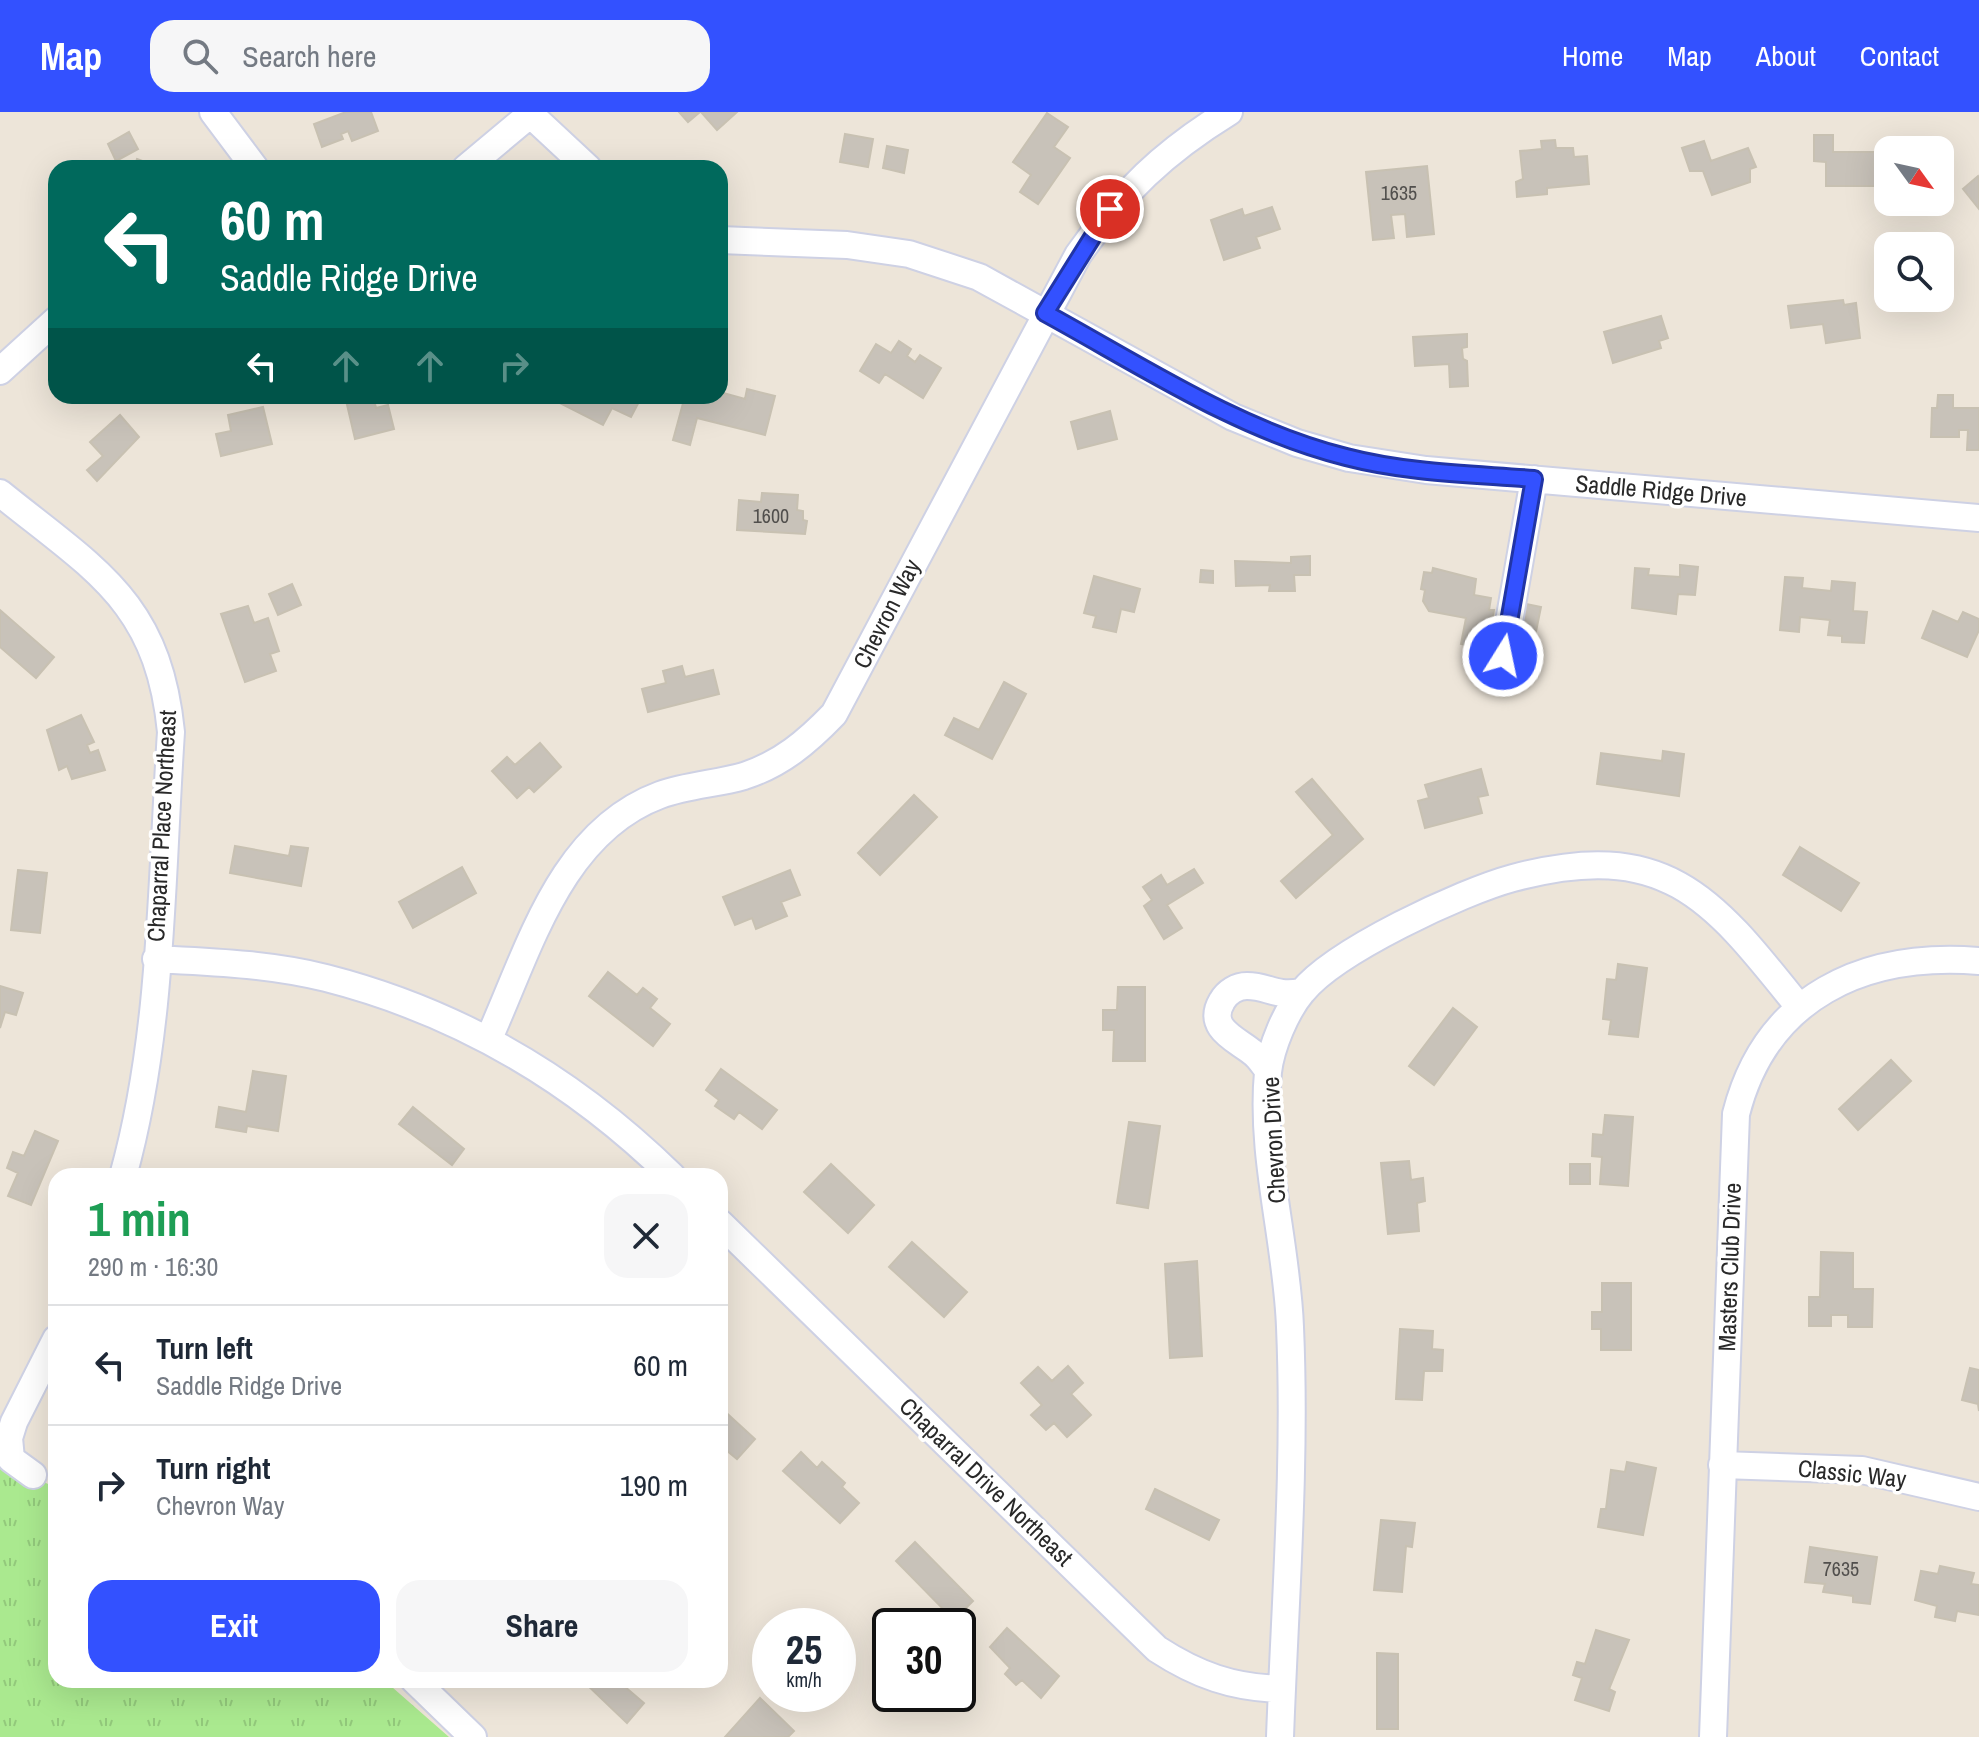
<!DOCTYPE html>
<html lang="en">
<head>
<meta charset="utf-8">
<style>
	:root { --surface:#fff; --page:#f6f6f7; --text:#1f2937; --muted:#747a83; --line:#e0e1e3; --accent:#3351ff }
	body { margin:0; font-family:"Archivo Narrow",sans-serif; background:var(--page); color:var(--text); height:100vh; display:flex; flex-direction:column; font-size:30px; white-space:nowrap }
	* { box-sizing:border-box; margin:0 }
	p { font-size:26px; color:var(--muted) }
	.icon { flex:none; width:44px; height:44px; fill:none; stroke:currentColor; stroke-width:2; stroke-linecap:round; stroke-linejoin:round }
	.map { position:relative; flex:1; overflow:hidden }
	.panel { position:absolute; left:48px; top:1056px; width:680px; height:520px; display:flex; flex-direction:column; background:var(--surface); border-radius:24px; box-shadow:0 8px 32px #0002 }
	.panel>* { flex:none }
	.guide { position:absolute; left:48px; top:48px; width:680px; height:244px; border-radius:24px; box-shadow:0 8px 32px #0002; background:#00695c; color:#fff; overflow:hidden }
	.needle { width:52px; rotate:123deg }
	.fabs { position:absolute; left:1874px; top:24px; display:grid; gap:16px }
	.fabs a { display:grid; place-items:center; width:80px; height:80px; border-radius:16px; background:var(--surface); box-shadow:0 8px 32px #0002; font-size:40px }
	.speed { position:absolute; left:752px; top:1496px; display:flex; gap:16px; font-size:40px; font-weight:700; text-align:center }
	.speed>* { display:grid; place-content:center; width:104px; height:104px; border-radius:50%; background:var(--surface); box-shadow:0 8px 32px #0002; line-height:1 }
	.speed small { font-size:20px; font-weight:400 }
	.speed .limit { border:4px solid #111; border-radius:12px; background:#fff; color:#111 }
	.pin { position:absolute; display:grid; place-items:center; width:68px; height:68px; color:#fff; margin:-34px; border:4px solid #fff; border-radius:50%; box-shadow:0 2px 8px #0007 }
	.me { position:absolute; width:88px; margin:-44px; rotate:10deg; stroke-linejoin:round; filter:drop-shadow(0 0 6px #0008) }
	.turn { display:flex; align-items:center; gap:28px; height:168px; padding:0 40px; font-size:36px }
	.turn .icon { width:104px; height:104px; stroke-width:2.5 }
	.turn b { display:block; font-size:56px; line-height:68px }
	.lanes { display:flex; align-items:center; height:76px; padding:0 40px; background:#0003; justify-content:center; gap:40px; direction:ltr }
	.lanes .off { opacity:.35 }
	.round { display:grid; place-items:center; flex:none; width:84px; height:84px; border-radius:24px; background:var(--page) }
	.head { display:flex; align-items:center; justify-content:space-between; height:136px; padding:0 40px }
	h1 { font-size:48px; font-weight:700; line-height:60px; color:#1e9e55 }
	.button { display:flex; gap:16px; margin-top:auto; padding:16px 40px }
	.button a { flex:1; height:92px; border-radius:24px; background:var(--accent); color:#fff; font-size:32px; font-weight:700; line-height:92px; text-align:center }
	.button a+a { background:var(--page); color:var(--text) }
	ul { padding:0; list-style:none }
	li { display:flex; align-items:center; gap:24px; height:120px; padding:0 40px; border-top:2px solid var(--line) }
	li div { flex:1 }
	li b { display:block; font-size:30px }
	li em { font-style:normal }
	header { display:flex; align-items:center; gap:48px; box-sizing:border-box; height:112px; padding:0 40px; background:var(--accent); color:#fff }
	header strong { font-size:38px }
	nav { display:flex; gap:44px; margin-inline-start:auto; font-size:28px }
	.search { width:560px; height:72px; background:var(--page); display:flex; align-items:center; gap:20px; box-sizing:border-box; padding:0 28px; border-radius:24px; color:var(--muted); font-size:30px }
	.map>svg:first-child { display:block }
	.grass { fill:url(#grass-tufts) }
	.building { fill:#c8c2b9; stroke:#c8c1b2; stroke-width:2 }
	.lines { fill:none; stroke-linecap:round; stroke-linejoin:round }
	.minor-casing { stroke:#ced1e4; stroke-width:30 }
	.minor { stroke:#fff; stroke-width:26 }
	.route-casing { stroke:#2135a6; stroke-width:20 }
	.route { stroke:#3351ff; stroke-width:14 }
	.labels { text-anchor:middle; stroke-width:7; stroke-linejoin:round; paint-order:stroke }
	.number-label { font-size:20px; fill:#514f4d }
	.street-label { font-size:24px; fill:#292929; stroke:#fff }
</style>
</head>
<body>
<header>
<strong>Map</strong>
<div class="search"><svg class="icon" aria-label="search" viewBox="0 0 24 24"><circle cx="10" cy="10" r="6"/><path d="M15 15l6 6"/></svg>Search here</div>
<nav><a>Home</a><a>Map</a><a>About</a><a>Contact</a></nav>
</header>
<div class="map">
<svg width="1979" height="1625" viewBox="0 0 1979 1625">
	<defs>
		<pattern id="grass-tufts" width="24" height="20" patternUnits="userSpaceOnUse" patternTransform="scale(2)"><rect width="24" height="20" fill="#aae98f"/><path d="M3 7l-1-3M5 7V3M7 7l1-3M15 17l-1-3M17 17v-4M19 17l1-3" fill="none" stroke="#92c87b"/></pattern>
	</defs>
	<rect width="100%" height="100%" fill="#ede5d9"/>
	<!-- grass -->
	<path class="grass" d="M 0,1348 L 56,1376 L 56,1568 L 384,1568 L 449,1625 L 0,1625 Z"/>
	<!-- building -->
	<path class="building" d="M 346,0 L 371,0 L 378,19 L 352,29 L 348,19 L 341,22 L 343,27 L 322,35 L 314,12 Z
		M 679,0 L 700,0 L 688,10 Z
		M 701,0 L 737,0 L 717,18 Z
		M 1047,1 L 1068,15 L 1054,35 L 1070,46 L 1038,92 L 1020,80 L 1031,63 L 1013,50 Z
		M 129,20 L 138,37 L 116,49 L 108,32 Z
		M 845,22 L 873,27 L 868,55 L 840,50 Z
		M 1814,23 L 1833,23 L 1833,40 L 1876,40 L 1876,74 L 1826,74 L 1826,50 L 1814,49 Z
		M 1555,28 L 1556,36 L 1573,36 L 1574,45 L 1587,44 L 1589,72 L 1547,76 L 1547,82 L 1517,85 L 1516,70 L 1523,67 L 1520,39 L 1542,37 L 1541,29 Z
		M 1704,29 L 1711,49 L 1748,36 L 1756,55 L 1750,57 L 1750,70 L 1712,83 L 1703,59 L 1690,59 L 1682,36 Z
		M 887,34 L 908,38 L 904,61 L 883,56 Z
		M 137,47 L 161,56 L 134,56 Z
		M 1427,54 L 1434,122 L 1407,125 L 1405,102 L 1391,103 L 1394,126 L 1373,128 L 1366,60 Z
		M 1978,64 L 1979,66 L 1979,97 L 1963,77 Z
		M 1272,95 L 1280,117 L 1256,125 L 1260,136 L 1224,148 L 1211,108 L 1242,97 L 1244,104 Z
		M 1843,188 L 1844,193 L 1856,191 L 1860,226 L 1826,231 L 1823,212 L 1791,216 L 1788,194 Z
		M 1661,204 L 1668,226 L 1659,229 L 1661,236 L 1613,251 L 1604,220 Z
		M 1467,222 L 1467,235 L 1462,236 L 1463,247 L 1467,249 L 1468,274 L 1450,275 L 1449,252 L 1415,254 L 1413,225 Z
		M 899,229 L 911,237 L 907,244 L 915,250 L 920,243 L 941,256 L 923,286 L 885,262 L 879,271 L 860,259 L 876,232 L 891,241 Z
		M 747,277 L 775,284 L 765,323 L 697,306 L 690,333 L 673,328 L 685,284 L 720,284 L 720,280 L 745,287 Z
		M 1938,283 L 1953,283 L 1953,296 L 1979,296 L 1979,338 L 1967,338 L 1968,318 L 1959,318 L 1959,325 L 1931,325 L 1932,296 L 1937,296 Z
		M 345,284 L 373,284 L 376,296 L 388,293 L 394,317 L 355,327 Z
		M 564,284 L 642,284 L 631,305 L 612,296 L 603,313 L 560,291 Z
		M 263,295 L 272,332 L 221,344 L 216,322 L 231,319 L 228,303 Z
		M 1110,299 L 1117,327 L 1078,337 L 1071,310 Z
		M 120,303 L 139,325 L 97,369 L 87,358 L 103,344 L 90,330 Z
		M 762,381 L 798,383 L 797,398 L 803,399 L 803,408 L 807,409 L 805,422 L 737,418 L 739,388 L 761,390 Z
		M 1310,444 L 1310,463 L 1294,463 L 1295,479 L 1269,479 L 1270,473 L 1236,474 L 1235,449 L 1291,451 L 1291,445 Z
		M 1680,453 L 1698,455 L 1695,483 L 1678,482 L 1676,502 L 1632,496 L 1635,456 L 1649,457 L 1648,463 L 1680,465 Z
		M 1433,456 L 1476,467 L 1474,483 L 1491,486 L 1489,498 L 1494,498 L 1487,537 L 1461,532 L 1466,506 L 1429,499 L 1423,489 L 1425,478 L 1421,477 L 1424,460 L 1432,461 Z
		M 1201,458 L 1213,459 L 1213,471 L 1200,470 Z
		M 1094,464 L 1140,477 L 1134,500 L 1121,497 L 1116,520 L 1093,515 L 1096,504 L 1084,501 Z
		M 1785,465 L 1803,466 L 1802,476 L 1831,479 L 1832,469 L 1855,471 L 1853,499 L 1867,500 L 1864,531 L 1842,530 L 1842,524 L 1828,523 L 1830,508 L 1800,505 L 1799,520 L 1780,518 Z
		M 292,472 L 301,493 L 278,503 L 269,482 Z
		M 1521,491 L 1541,495 L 1531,544 L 1510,540 Z
		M 248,494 L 254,511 L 268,506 L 279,539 L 270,542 L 276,559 L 245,570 L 221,502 Z
		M 0,498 L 54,545 L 36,566 L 0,535 Z
		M 1933,499 L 1958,510 L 1963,500 L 1979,507 L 1979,518 L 1967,545 L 1922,526 Z
		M 682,554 L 685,565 L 713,558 L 719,582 L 648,600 L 642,577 L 666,571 L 663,559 Z
		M 1004,570 L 1026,582 L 992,647 L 945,623 L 954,606 L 979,618 Z
		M 81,603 L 94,630 L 87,633 L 90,641 L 98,638 L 105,658 L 72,667 L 67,654 L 59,658 L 47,618 Z
		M 540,631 L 561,655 L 534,680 L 529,675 L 517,686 L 492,659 L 507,645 L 515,653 Z
		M 1663,639 L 1684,642 L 1679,684 L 1597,672 L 1601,641 L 1662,649 Z
		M 1481,657 L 1488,683 L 1478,685 L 1482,701 L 1425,716 L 1418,689 L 1429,686 L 1425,673 Z
		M 1312,667 L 1363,727 L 1296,786 L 1281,769 L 1333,723 L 1296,680 Z
		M 914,683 L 937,705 L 880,763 L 858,741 Z
		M 235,734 L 289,744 L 291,734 L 308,736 L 301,774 L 230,761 Z
		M 1800,735 L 1859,771 L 1841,799 L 1783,763 Z
		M 462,755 L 476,781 L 413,816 L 399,790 Z
		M 1194,757 L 1203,771 L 1167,793 L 1182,816 L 1164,827 L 1144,794 L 1152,788 L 1143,775 L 1161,763 L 1167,773 Z
		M 18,758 L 47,761 L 40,821 L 11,818 Z
		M 790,758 L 800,783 L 781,790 L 787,804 L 756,817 L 752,806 L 735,813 L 723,785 Z
		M 1618,852 L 1647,856 L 1638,925 L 1609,922 L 1611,908 L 1603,907 L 1607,867 L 1616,868 Z
		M 608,860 L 637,883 L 643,876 L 657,887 L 650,896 L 670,912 L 653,934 L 589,884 Z
		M 0,874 L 23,881 L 16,903 L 5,900 L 0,916 Z
		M 1118,875 L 1145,875 L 1145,949 L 1113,949 L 1114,918 L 1103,918 L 1103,898 L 1117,898 Z
		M 1453,896 L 1477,915 L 1434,973 L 1409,954 Z
		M 1891,948 L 1911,969 L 1858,1018 L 1839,997 Z
		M 721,957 L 777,998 L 762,1017 L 739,1000 L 734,1007 L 715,994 L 719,988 L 706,978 Z
		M 253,959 L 286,964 L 278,1019 L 247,1014 L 246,1020 L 216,1015 L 219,995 L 246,1000 Z
		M 413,995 L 464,1037 L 452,1053 L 399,1012 Z
		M 1605,1003 L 1633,1005 L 1628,1074 L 1600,1072 L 1602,1045 L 1592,1044 L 1593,1022 L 1603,1023 Z
		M 1129,1010 L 1160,1014 L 1148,1096 L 1117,1091 Z
		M 35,1019 L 58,1029 L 31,1093 L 8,1084 L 18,1061 L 7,1056 L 13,1040 L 24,1044 Z
		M 1409,1049 L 1411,1068 L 1423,1066 L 1425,1089 L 1417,1091 L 1419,1119 L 1388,1122 L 1381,1051 Z
		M 831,1052 L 874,1093 L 848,1121 L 804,1080 Z
		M 1570,1052 L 1590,1052 L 1590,1072 L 1570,1072 Z
		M 912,1130 L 967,1180 L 944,1205 L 889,1155 Z
		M 1821,1140 L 1853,1141 L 1853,1177 L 1873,1177 L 1872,1215 L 1848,1215 L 1848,1203 L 1831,1203 L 1831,1214 L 1809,1214 L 1809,1185 L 1820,1185 Z
		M 1197,1149 L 1202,1244 L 1170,1246 L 1165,1152 Z
		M 1602,1171 L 1631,1171 L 1631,1238 L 1601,1238 L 1601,1217 L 1592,1217 L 1592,1200 L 1602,1200 Z
		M 1400,1217 L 1433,1219 L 1432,1237 L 1443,1238 L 1442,1259 L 1424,1259 L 1422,1288 L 1396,1287 Z
		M 1068,1254 L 1083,1271 L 1071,1282 L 1091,1303 L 1067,1325 L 1054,1311 L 1046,1318 L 1031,1303 L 1042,1293 L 1021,1271 L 1038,1255 L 1052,1269 Z
		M 1970,1256 L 1979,1258 L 1979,1299 L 1978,1292 L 1962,1288 Z
		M 720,1295 L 755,1327 L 737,1347 L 720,1333 Z
		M 801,1340 L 817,1356 L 822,1350 L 845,1371 L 842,1375 L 859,1391 L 840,1411 L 783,1359 Z
		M 1627,1350 L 1656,1356 L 1643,1423 L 1598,1415 L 1601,1397 L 1606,1397 L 1611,1358 L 1625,1360 Z
		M 1155,1377 L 1219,1408 L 1209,1428 L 1146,1397 Z
		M 1381,1408 L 1415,1411 L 1412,1435 L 1406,1434 L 1402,1480 L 1374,1478 Z
		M 915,1430 L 973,1489 L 954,1508 L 896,1449 Z
		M 1810,1435 L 1877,1445 L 1870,1492 L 1853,1490 L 1853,1484 L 1823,1480 L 1825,1472 L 1805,1470 Z
		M 1940,1454 L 1974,1461 L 1971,1472 L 1979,1473 L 1979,1503 L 1957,1499 L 1955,1509 L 1935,1505 L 1937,1494 L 1915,1488 L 1921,1459 L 1938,1462 Z
		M 1007,1516 L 1059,1564 L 1041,1586 L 1022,1568 L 1016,1573 L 1005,1562 L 1010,1556 L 990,1535 Z
		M 1596,1518 L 1629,1528 L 1609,1577 L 1615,1580 L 1609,1599 L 1575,1588 L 1582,1566 L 1573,1563 L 1577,1550 L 1585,1552 Z
		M 1377,1541 L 1398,1542 L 1398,1617 L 1377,1617 Z
		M 582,1568 L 617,1568 L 644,1591 L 627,1611 Z
		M 760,1586 L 794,1619 L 788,1625 L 725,1625 Z"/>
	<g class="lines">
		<defs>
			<path id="minor" d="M 213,0 L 255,56
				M 530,2 L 588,56
				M 466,56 L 533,0
				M 720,128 L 847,133 L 909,142 L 979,165 L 1233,305 L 1297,331 L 1349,346 L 1426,358 L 1979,406
				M 0,259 L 56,208
				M 0,381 C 95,458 158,489 171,620 C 161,768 163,921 123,1064
				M 1503,544 L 1534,367
				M 156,847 C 213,850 270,852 326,866 C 459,900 574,968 672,1064
				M 489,926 C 529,838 560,720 660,683 C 688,673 716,672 744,664 C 781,652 807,630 834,602 L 1078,143 C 1122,80 1164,40 1229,0
				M 1268,958 C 1263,952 1258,944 1252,940 C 1236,927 1206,916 1222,889 C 1227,880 1237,874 1247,874 C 1269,874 1274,885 1301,880
				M 720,1111 L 1157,1537 C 1197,1563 1233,1576 1282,1577
				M 1722,1353 L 1862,1358 L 1979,1385
				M 33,1363 L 11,1347 L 9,1326 L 14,1310 L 56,1227
				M 414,1568 L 473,1625
				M 1280,1625 C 1285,1489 1296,1351 1290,1215 C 1287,1131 1260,1044 1268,960 C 1271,935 1286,899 1302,880 C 1335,839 1461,780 1513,766 C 1666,725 1712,786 1799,895
				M 1713,1625 L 1736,1002 C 1766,884 1864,840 1979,849"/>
		</defs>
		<!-- minor casing -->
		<use href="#minor" class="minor-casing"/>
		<!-- minor -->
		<use href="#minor" class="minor"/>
	</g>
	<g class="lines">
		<defs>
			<path id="route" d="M 1110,97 L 1045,201 C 1142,254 1238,318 1346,345 C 1407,361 1472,362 1534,367 L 1503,544"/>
		</defs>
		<!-- route casing -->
		<use href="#route" class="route-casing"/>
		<!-- route -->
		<use href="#route" class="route"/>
	</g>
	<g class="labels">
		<!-- number labels -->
		<g class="number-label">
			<text x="1399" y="88">1635</text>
			<text x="771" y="411">1600</text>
			<text x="1841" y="1464">7635</text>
		</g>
		<!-- street labels -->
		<g class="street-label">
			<text transform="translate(1661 379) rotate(5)" y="8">Saddle Ridge Drive</text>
			<text transform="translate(887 502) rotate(-63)" y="8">Chevron Way</text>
			<text transform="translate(162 714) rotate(-87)" y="8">Chaparral Place Northeast</text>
			<text transform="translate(1274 1028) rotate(-93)" y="8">Chevron Drive</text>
			<text transform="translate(1730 1155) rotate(-88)" y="8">Masters Club Drive</text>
			<text transform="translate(1852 1362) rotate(6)" y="8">Classic Way</text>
			<text transform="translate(986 1370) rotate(44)" y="8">Chaparral Drive Northeast</text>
		</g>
	</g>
</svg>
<div class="fabs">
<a><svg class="needle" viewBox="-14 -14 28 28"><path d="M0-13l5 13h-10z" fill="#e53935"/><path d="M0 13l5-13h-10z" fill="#747a83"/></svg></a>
<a><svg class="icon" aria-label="search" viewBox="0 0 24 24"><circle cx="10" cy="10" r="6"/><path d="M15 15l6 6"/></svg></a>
</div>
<div class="speed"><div>25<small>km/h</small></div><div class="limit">30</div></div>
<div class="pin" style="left:1110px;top:97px;background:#d93025"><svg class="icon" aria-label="arrive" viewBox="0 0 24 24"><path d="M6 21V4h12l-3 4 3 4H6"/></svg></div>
<svg class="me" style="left:1503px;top:544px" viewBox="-20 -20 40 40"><circle r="17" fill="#3351ff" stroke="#fff" stroke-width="3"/><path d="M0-11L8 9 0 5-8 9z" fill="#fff"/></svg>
<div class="guide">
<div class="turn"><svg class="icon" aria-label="left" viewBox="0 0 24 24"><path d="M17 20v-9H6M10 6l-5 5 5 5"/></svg><div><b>60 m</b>Saddle Ridge Drive</div></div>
<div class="lanes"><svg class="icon" aria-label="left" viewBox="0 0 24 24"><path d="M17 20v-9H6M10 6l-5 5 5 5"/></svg><svg class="icon off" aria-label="ahead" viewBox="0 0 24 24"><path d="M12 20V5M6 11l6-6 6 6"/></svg><svg class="icon off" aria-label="ahead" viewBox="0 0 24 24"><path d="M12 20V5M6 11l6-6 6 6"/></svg><svg class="icon off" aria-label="right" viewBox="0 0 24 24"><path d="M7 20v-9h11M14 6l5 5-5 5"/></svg></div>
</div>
<section class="panel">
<div class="head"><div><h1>1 min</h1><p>290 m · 16:30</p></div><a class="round"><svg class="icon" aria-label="close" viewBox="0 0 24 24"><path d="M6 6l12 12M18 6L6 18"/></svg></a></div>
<ul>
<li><svg class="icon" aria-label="left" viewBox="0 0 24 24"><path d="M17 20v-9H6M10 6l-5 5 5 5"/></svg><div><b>Turn left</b><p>Saddle Ridge Drive</p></div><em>60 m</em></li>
<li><svg class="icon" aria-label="right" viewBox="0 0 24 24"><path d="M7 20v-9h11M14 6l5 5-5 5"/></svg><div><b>Turn right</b><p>Chevron Way</p></div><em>190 m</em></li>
</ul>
<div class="button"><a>Exit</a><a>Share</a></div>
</section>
</div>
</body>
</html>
